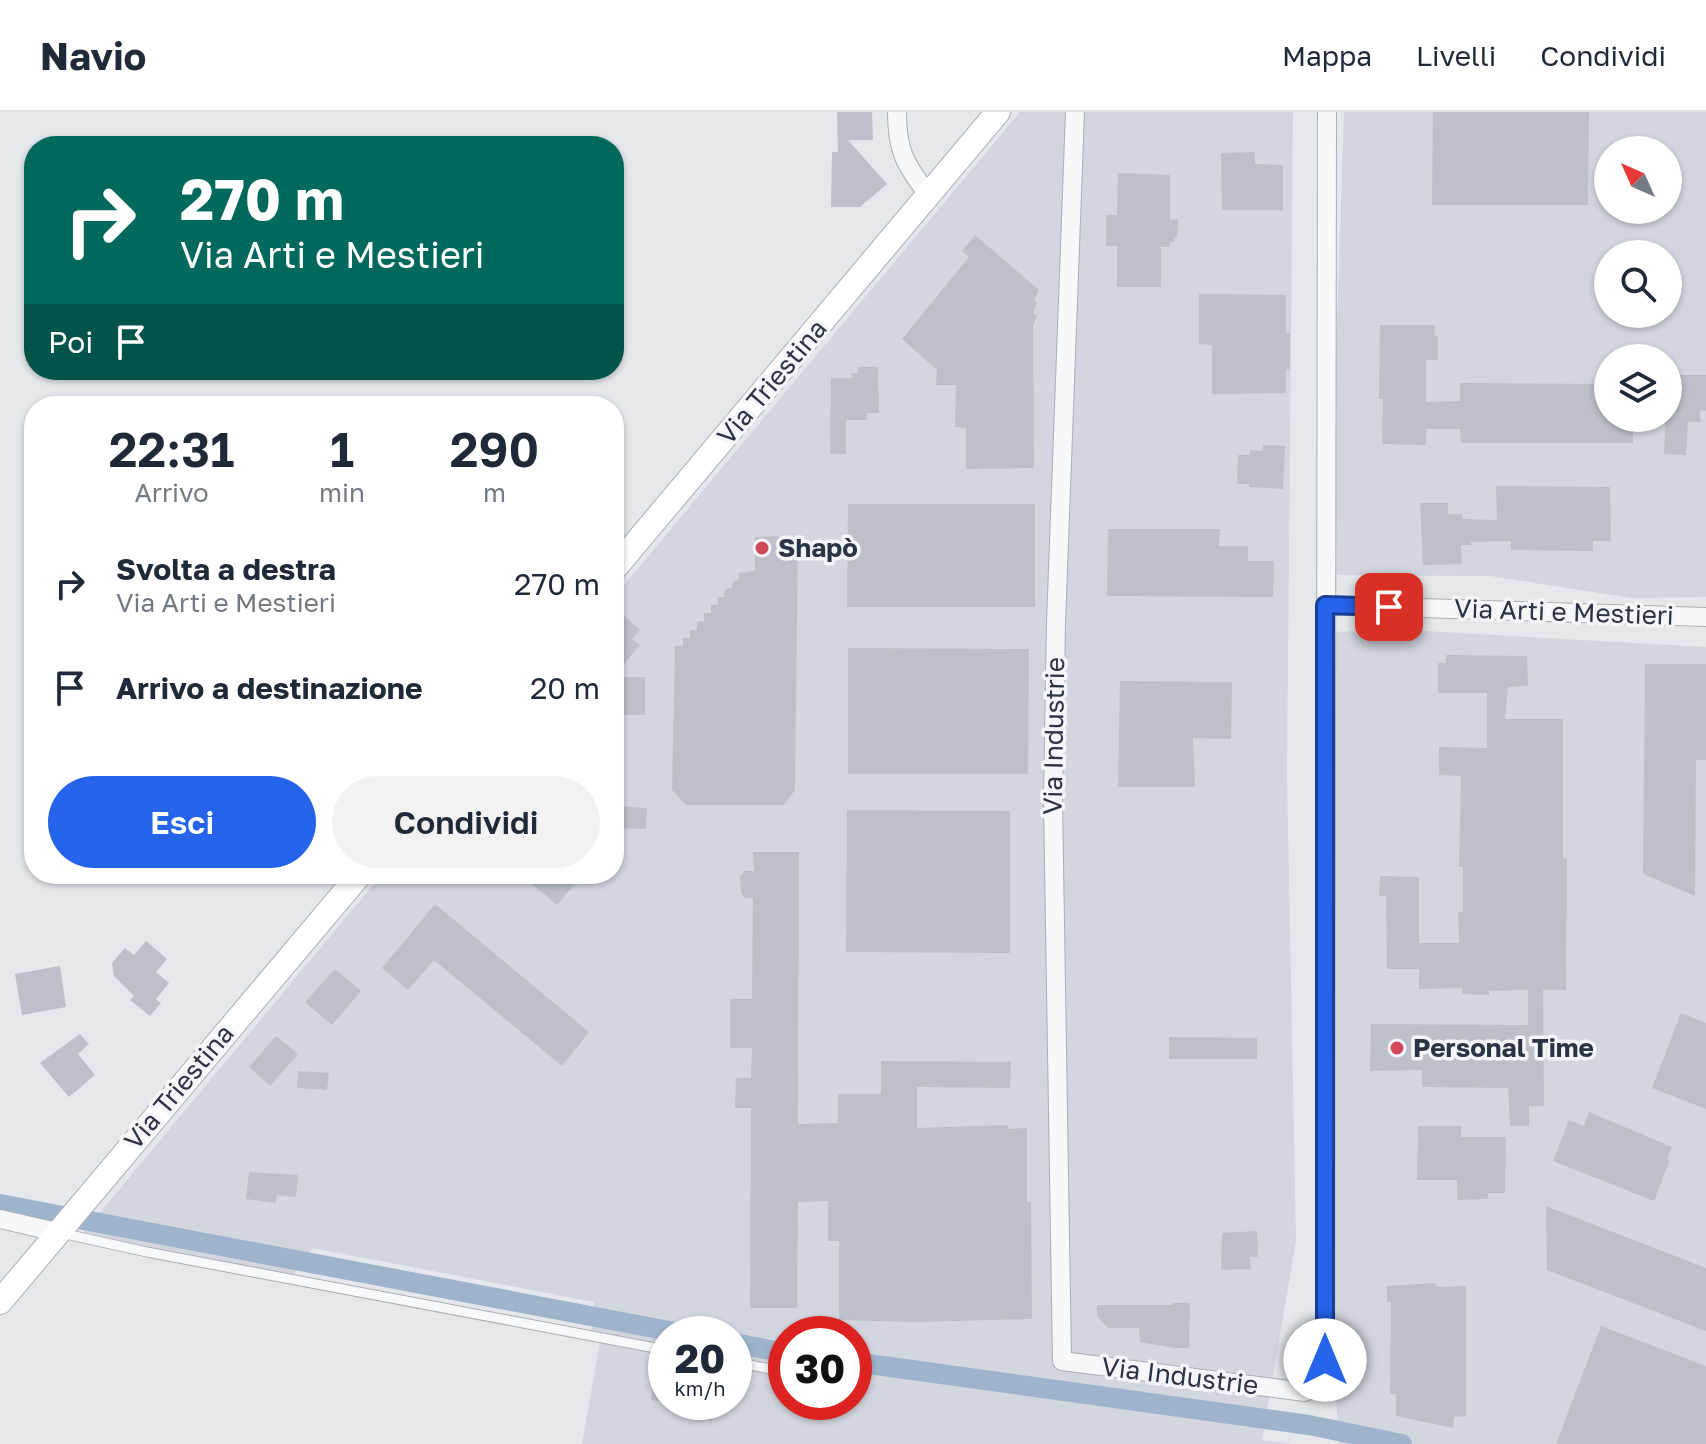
<!DOCTYPE html>
<html lang="it">
<head>
<meta charset="utf-8">
<style>
	:root { --surface:#fff; --page:#f2f2f3; --text:#1f2937; --muted:#747a83; --line:#e0e1e3; --accent:#2563eb }
	body { margin:0; font-family:"Golos Text",sans-serif; background:var(--page); color:var(--text); height:100vh; display:flex; flex-direction:column; font-size:30px; white-space:nowrap }
	* { box-sizing:border-box; margin:0 }
	p { font-size:26px; color:var(--muted) }
	.icon { flex:none; width:44px; height:44px; fill:none; stroke:currentColor; stroke-width:2; stroke-linecap:round; stroke-linejoin:round }
	.map { position:relative; flex:1; overflow:hidden }
	.sheet { position:absolute; left:24px; top:284px; width:600px; height:488px; display:flex; flex-direction:column; background:var(--surface); border-radius:32px; box-shadow:0 2px 6px #0004 }
	.sheet>* { flex:none }
	.guide { position:absolute; left:24px; top:24px; width:600px; height:244px; border-radius:32px; box-shadow:0 2px 6px #0004; background:#00695c; color:#fff; overflow:hidden }
	.needle { width:52px; rotate:315deg }
	.fabs { position:absolute; left:1594px; top:24px; display:grid; gap:16px }
	.fabs a { display:grid; place-items:center; width:88px; height:88px; border-radius:50%; background:var(--surface); box-shadow:0 2px 6px #0004; font-size:40px }
	.speed { position:absolute; left:648px; top:1204px; display:flex; gap:16px; font-size:40px; font-weight:700; text-align:center }
	.speed>* { display:grid; place-content:center; width:104px; height:104px; border-radius:50%; background:var(--surface); box-shadow:0 2px 6px #0004; line-height:1 }
	.speed small { font-size:20px; font-weight:400 }
	.speed .limit { border:12px solid #d22; background:#fff; color:#111 }
	.pin { position:absolute; display:grid; place-items:center; width:68px; height:68px; color:#fff; margin:-34px; border-radius:16px; box-shadow:0 4px 12px #0006 }
	.me { position:absolute; width:88px; margin:-44px; rotate:0deg; stroke-linejoin:round; filter:drop-shadow(0 0 6px #0008) }
	.turn { display:flex; align-items:center; gap:28px; height:168px; padding:0 24px; font-size:36px }
	.turn .icon { width:104px; height:104px; stroke-width:2.5 }
	.turn b { display:block; font-size:56px; line-height:68px }
	.then { display:flex; align-items:center; height:76px; padding:0 24px; background:#0003; gap:16px; font-size:30px }
	.eta { display:flex; justify-content:space-evenly; align-items:center; height:136px; text-align:center }
	.eta b { font-size:48px; font-weight:600; line-height:56px }
	.action { display:flex; gap:16px; margin-top:auto; padding:16px 24px }
	.action a { flex:1; height:92px; border-radius:48px; background:var(--accent); color:#fff; font-size:32px; font-weight:600; line-height:92px; text-align:center }
	.action a+a { background:var(--page); color:var(--text) }
	ul { padding:0; list-style:none }
	li { display:flex; align-items:center; gap:24px; height:104px; padding:0 24px }
	li div { flex:1 }
	li b { display:block; font-size:30px }
	li em { font-style:normal }
	header { display:flex; align-items:center; gap:48px; box-sizing:border-box; height:112px; padding:0 40px; background:var(--surface); border-bottom:2px solid var(--line) }
	header strong { font-size:38px }
	nav { display:flex; gap:44px; margin-inline-start:auto; font-size:28px }
	.map>svg:first-child { display:block }
	.built { fill:#d2d6de; fill-rule:evenodd }
	.lines { fill:none; stroke-linecap:round; stroke-linejoin:round }
	.canal { stroke:#9fb4cc; stroke-width:20 }
	.building { fill:#bbc0ca }
	.service-casing { stroke:#a9aeb7; stroke-width:11 }
	.minor-casing { stroke:#a9aeb7; stroke-width:20 }
	.secondary-casing { stroke:#a9aeb7; stroke-width:26 }
	.service { stroke:#f7f8fa; stroke-width:9 }
	.minor { stroke:#f7f8fa; stroke-width:18 }
	.secondary { stroke:#fff; stroke-width:24 }
	.route-casing { stroke:#184099; stroke-width:20 }
	.route { stroke:#2563eb; stroke-width:14 }
	.poi-dot { fill:#d1495b; stroke:#f4f6f9; stroke-width:3 }
	.labels { text-anchor:middle; stroke-width:7; stroke-linejoin:round; paint-order:stroke }
	.street-label { font-size:26px; fill:#2b3445; stroke:#f4f6f9 }
	.poi-label { font-size:26px; font-weight:bold; fill:#2b3445; stroke:#f4f6f9; text-anchor:start }
</style>
</head>
<body>
<header>
<strong>Navio</strong>
<nav><a>Mappa</a><a>Livelli</a><a>Condividi</a></nav>
</header>
<div class="map">
<svg width="1706" height="1332" viewBox="0 0 1706 1332">
	<rect width="100%" height="100%" fill="#e4e7ec"/>
	<!-- built -->
	<path class="built" d="M 1020,0 L 1293,0 L 1287,663 L 1296,1129 L 1262,1328 L 1293,1332 L 582,1332 L 600,1229 L 591,1227 L 594,1190 L 313,1136 L 289,1169 L 78,1127 L 382,762 L 614,762 L 614,485 ZM 666,1222 L 734,1222 L 734,1290 L 666,1290 ZM 786,1222 L 854,1222 L 854,1290 L 786,1290 Z
		M 1344,0 L 1706,0 L 1706,485 L 1631,486 L 1490,464 L 1329,463 ZM 1608,38 L 1668,38 L 1668,98 L 1608,98 ZM 1608,142 L 1668,142 L 1668,202 L 1608,202 ZM 1608,246 L 1668,246 L 1668,306 L 1608,306 Z
		M 1407,518 L 1706,535 L 1706,1332 L 1339,1332 L 1329,1183 L 1328,520 Z"/>
	<g class="lines">
		<!-- canal -->
		<path class="canal" d="M 0,1092 L 685,1222
			M 734,1231 L 786,1241
			M 854,1250 L 1309,1313 L 1402,1332"/>
	</g>
	<!-- building -->
	<path class="building" d="M 837,0 L 872,0 L 873,28 L 848,28 L 887,72 L 860,95 L 831,95 L 832,40 L 838,40 Z
		M 1433,0 L 1589,0 L 1588,93 L 1432,93 Z
		M 1255,40 L 1255,52 L 1283,53 L 1283,98 L 1222,98 L 1221,41 Z
		M 1118,61 L 1170,63 L 1170,108 L 1178,107 L 1177,125 L 1174,125 L 1174,130 L 1170,130 L 1170,135 L 1161,135 L 1161,175 L 1117,175 L 1117,134 L 1106,134 L 1106,103 L 1117,103 Z
		M 975,123 L 1039,178 L 1034,188 L 1037,191 L 1033,201 L 1037,204 L 1033,213 L 1034,356 L 966,357 L 966,316 L 955,315 L 956,273 L 936,273 L 937,258 L 902,227 L 969,145 L 962,139 Z
		M 1199,182 L 1286,183 L 1286,221 L 1290,221 L 1290,257 L 1286,257 L 1286,281 L 1212,282 L 1212,233 L 1199,232 Z
		M 1380,213 L 1435,213 L 1434,224 L 1438,224 L 1438,248 L 1426,248 L 1426,290 L 1460,289 L 1460,271 L 1608,272 L 1608,306 L 1633,306 L 1633,331 L 1461,331 L 1460,317 L 1426,317 L 1426,333 L 1382,332 L 1383,287 L 1379,287 Z
		M 858,255 L 878,255 L 879,301 L 867,301 L 867,308 L 846,308 L 846,342 L 830,342 L 831,266 L 852,266 L 851,261 L 858,261 Z
		M 1668,263 L 1706,263 L 1706,299 L 1700,298 L 1701,310 L 1688,310 L 1686,343 L 1664,342 Z
		M 1263,333 L 1285,334 L 1283,377 L 1249,375 L 1249,372 L 1237,372 L 1238,343 L 1250,343 L 1250,338 L 1262,339 Z
		M 1496,374 L 1610,375 L 1611,429 L 1593,429 L 1593,439 L 1511,438 L 1511,429 L 1471,430 L 1471,433 L 1461,433 L 1462,452 L 1423,453 L 1420,391 L 1448,391 L 1448,402 L 1462,402 L 1462,407 L 1497,408 Z
		M 848,392 L 1035,392 L 1035,495 L 847,495 Z
		M 1108,417 L 1220,417 L 1219,434 L 1248,434 L 1248,449 L 1274,449 L 1273,485 L 1107,484 Z
		M 798,424 L 795,678 L 784,693 L 686,693 L 672,678 L 675,534 L 683,534 L 683,526 L 690,526 L 690,518 L 697,518 L 697,510 L 704,509 L 704,501 L 711,501 L 711,493 L 718,493 L 718,485 L 724,485 L 725,477 L 732,476 L 733,469 L 738,468 L 739,461 L 755,459 L 755,425 Z
		M 621,501 L 640,518 L 632,527 L 640,533 L 624,552 L 614,543 L 614,510 Z
		M 848,536 L 1029,537 L 1028,662 L 848,662 Z
		M 1446,543 L 1527,544 L 1528,574 L 1508,575 L 1505,607 L 1563,607 L 1563,746 L 1567,747 L 1566,878 L 1543,878 L 1544,994 L 1529,994 L 1529,1014 L 1510,1014 L 1508,976 L 1422,975 L 1422,958 L 1370,959 L 1371,912 L 1528,913 L 1528,878 L 1489,879 L 1489,883 L 1462,882 L 1462,876 L 1419,877 L 1419,857 L 1387,857 L 1386,784 L 1379,784 L 1380,764 L 1419,765 L 1419,831 L 1459,831 L 1458,800 L 1463,800 L 1463,755 L 1459,755 L 1461,664 L 1439,663 L 1439,635 L 1487,636 L 1487,581 L 1438,581 L 1438,551 L 1446,551 Z
		M 1645,552 L 1706,552 L 1706,648 L 1696,648 L 1695,784 L 1643,762 Z
		M 614,565 L 645,565 L 645,603 L 619,603 L 619,586 L 614,586 Z
		M 1120,569 L 1232,570 L 1231,627 L 1193,626 L 1195,675 L 1118,675 Z
		M 614,694 L 647,696 L 646,717 L 614,716 Z
		M 847,698 L 1010,699 L 1010,841 L 846,840 Z
		M 753,740 L 799,740 L 798,1012 L 838,1011 L 838,982 L 881,982 L 881,949 L 1011,950 L 1010,976 L 917,975 L 917,1016 L 1008,1013 L 1008,1017 L 1027,1016 L 1027,1090 L 1031,1090 L 1032,1207 L 916,1210 L 839,1208 L 839,1129 L 828,1129 L 828,1089 L 798,1090 L 797,1196 L 750,1196 L 751,996 L 735,996 L 736,966 L 751,966 L 752,936 L 730,936 L 730,887 L 752,887 L 753,786 L 745,786 L 741,780 L 740,765 L 745,759 L 754,759 Z
		M 520,762 L 583,762 L 557,793 Z
		M 435,792 L 589,920 L 562,954 L 434,848 L 408,878 L 382,856 Z
		M 146,829 L 167,847 L 156,860 L 169,871 L 156,887 L 161,891 L 150,904 L 130,888 L 134,884 L 114,864 L 112,851 L 125,836 L 134,843 Z
		M 60,854 L 66,895 L 22,903 L 15,862 Z
		M 335,857 L 361,879 L 332,913 L 305,890 Z
		M 1681,901 L 1706,911 L 1706,997 L 1652,976 Z
		M 80,922 L 89,932 L 78,942 L 95,963 L 69,985 L 40,951 Z
		M 276,924 L 298,942 L 270,974 L 249,955 Z
		M 1169,925 L 1257,926 L 1257,947 L 1169,947 Z
		M 298,959 L 329,961 L 327,978 L 297,976 Z
		M 1589,1000 L 1672,1035 L 1667,1047 L 1670,1048 L 1654,1089 L 1553,1049 L 1569,1008 L 1584,1014 Z
		M 1418,1014 L 1461,1014 L 1461,1025 L 1506,1025 L 1505,1081 L 1488,1081 L 1488,1087 L 1457,1088 L 1457,1068 L 1417,1068 Z
		M 249,1060 L 298,1063 L 296,1085 L 277,1083 L 276,1091 L 246,1087 Z
		M 1546,1094 L 1706,1156 L 1706,1219 L 1547,1158 Z
		M 1257,1119 L 1258,1145 L 1250,1145 L 1251,1157 L 1221,1158 L 1222,1121 Z
		M 1434,1171 L 1438,1175 L 1466,1174 L 1466,1304 L 1454,1305 L 1453,1316 L 1396,1304 L 1396,1282 L 1390,1282 L 1391,1190 L 1387,1190 L 1387,1174 Z
		M 1173,1191 L 1190,1191 L 1189,1236 L 1174,1236 L 1140,1230 L 1139,1216 L 1108,1216 L 1097,1204 L 1097,1193 L 1173,1193 Z
		M 1601,1214 L 1706,1254 L 1706,1332 L 1556,1332 Z
		M 657,1247 L 666,1248 L 666,1290 L 651,1288 Z
		M 687,1290 L 715,1290 L 712,1309 L 685,1305 Z"/>
	<g class="lines">
		<defs>
			<path id="service" d="M 61,1121 L 147,1140 L 666,1238
				M 734,1250 L 786,1260"/>
			<path id="minor" d="M 897,0 C 897,40 905,51 928,83
				M 1075,0 L 1056,511 L 1053,688 L 1062,1249 L 1305,1280 L 1321,1271 L 1325,1248 L 1327,0
				M 1325,493 L 1706,505
				M 0,1107 L 57,1120"/>
			<path id="secondary" d="M 614,457 L 998,0
				M 0,1190 L 360,762"/>
		</defs>
		<!-- service casing -->
		<use href="#service" class="service-casing"/>
		<!-- minor casing -->
		<use href="#minor" class="minor-casing"/>
		<!-- secondary casing -->
		<use href="#secondary" class="secondary-casing"/>
		<!-- service -->
		<use href="#service" class="service"/>
		<!-- minor -->
		<use href="#minor" class="minor"/>
		<!-- secondary -->
		<use href="#secondary" class="secondary"/>
	</g>
	<g class="lines">
		<defs>
			<path id="route" d="M 1325,1248 L 1325,493 L 1389,495"/>
		</defs>
		<!-- route casing -->
		<use href="#route" class="route-casing"/>
		<!-- route -->
		<use href="#route" class="route"/>
	</g>
	<!-- markers -->
	<g class="poi-dot">
		<circle cx="762" cy="436" r="8"/>
		<circle cx="1397" cy="936" r="8"/>
	</g>
	<g class="labels">
		<!-- street labels -->
		<g class="street-label">
			<text transform="translate(772 270) rotate(-50)" y="9">Via Triestina</text>
			<text transform="translate(1564 500) rotate(2)" y="9">Via Arti e Mestieri</text>
			<text transform="translate(1054 624) rotate(-89)" y="9">Via Industrie</text>
			<text transform="translate(179 975) rotate(-50)" y="9">Via Triestina</text>
			<text transform="translate(1180 1264) rotate(7)" y="9">Via Industrie</text>
		</g>
		<!-- poi labels -->
		<g class="poi-label">
			<text x="778" y="445">Shapò</text>
			<text x="1413" y="945">Personal Time</text>
		</g>
	</g>
</svg>
<div class="fabs">
<a><svg class="needle" viewBox="-14 -14 28 28"><path d="M0-13l5 13h-10z" fill="#e53935"/><path d="M0 13l5-13h-10z" fill="#747a83"/></svg></a>
<a><svg class="icon" aria-label="search" viewBox="0 0 24 24"><circle cx="10" cy="10" r="6"/><path d="M15 15l6 6"/></svg></a>
<a><svg class="icon" aria-label="layers" viewBox="0 0 24 24"><path d="M12 4l9 5-9 5-9-5zM3 14l9 5 9-5"/></svg></a>
</div>
<div class="speed"><div>20<small>km/h</small></div><div class="limit">30</div></div>
<div class="pin" style="left:1389px;top:495px;background:#d93025"><svg class="icon" aria-label="arrive" viewBox="0 0 24 24"><path d="M6 21V4h12l-3 4 3 4H6"/></svg></div>
<svg class="me" style="left:1325px;top:1248px" viewBox="-20 -20 40 40"><circle r="19" fill="#fff"/><path d="M0-13L10 11 0 6-10 11z" fill="#2563eb"/></svg>
<div class="guide">
<div class="turn"><svg class="icon" aria-label="right" viewBox="0 0 24 24"><path d="M7 20v-9h11M14 6l5 5-5 5"/></svg><div><b>270 m</b>Via Arti e Mestieri</div></div>
<div class="then">Poi<svg class="icon" aria-label="arrive" viewBox="0 0 24 24"><path d="M6 21V4h12l-3 4 3 4H6"/></svg></div>
</div>
<section class="sheet">
<div class="eta">
<div><b>22:31</b><p>Arrivo</p></div>
<div><b>1</b><p>min</p></div>
<div><b>290</b><p>m</p></div>
</div>
<ul>
<li><svg class="icon" aria-label="right" viewBox="0 0 24 24"><path d="M7 20v-9h11M14 6l5 5-5 5"/></svg><div><b>Svolta a destra</b><p>Via Arti e Mestieri</p></div><em>270 m</em></li>
<li><svg class="icon" aria-label="arrive" viewBox="0 0 24 24"><path d="M6 21V4h12l-3 4 3 4H6"/></svg><div><b>Arrivo a destinazione</b></div><em>20 m</em></li>
</ul>
<div class="action"><a>Esci</a><a>Condividi</a></div>
</section>
</div>
</body>
</html>
